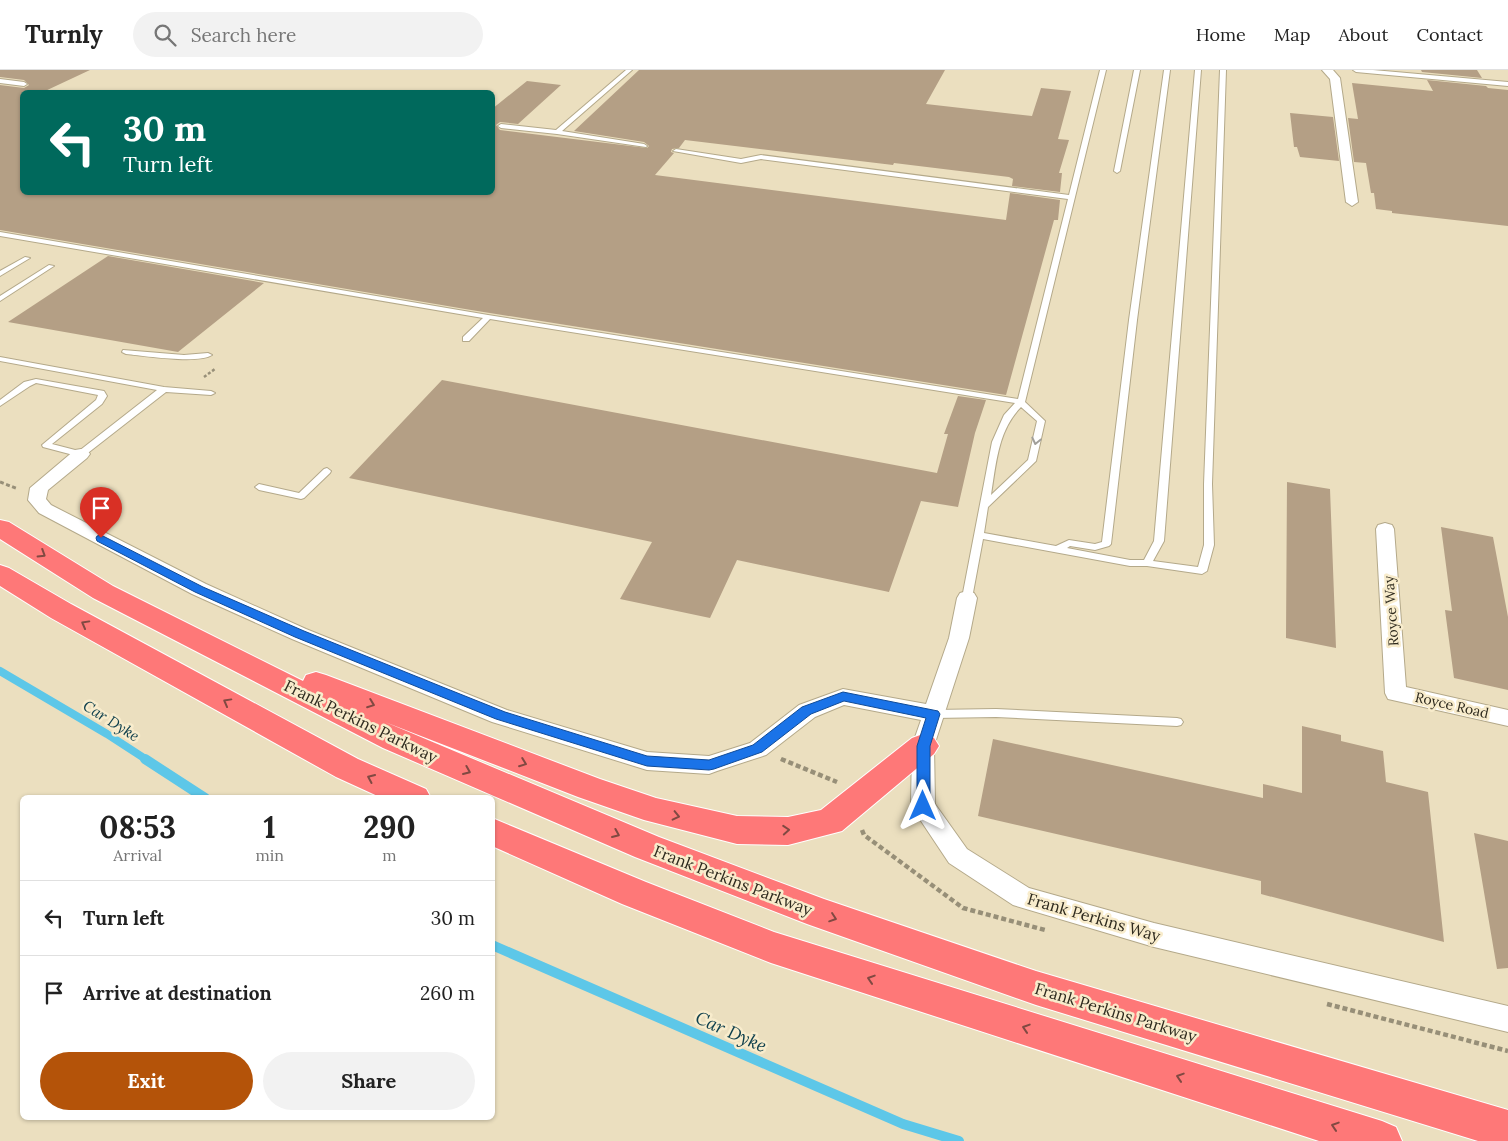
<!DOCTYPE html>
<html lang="en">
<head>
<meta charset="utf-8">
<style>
	:root { --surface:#fff; --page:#f2f2f2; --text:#222; --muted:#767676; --line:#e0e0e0; --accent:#b45309 }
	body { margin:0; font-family:Lora,serif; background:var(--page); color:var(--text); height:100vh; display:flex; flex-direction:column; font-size:19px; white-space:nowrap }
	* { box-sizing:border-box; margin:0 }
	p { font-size:16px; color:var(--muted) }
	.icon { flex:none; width:28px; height:28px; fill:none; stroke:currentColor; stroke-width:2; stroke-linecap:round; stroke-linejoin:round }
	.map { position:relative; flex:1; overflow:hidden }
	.details { position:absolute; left:20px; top:725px; width:475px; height:325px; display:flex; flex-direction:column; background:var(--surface); border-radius:8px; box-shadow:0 1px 4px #0004 }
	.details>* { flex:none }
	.hud { position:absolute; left:20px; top:20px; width:475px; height:105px; border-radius:8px; box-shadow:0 1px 4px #0004; background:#00695c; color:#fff; overflow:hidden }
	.pin { position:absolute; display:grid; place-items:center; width:42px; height:42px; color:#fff; margin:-51px -21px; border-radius:50% 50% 50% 0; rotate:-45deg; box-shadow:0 0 5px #0007 }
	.pin .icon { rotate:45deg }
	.me { position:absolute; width:55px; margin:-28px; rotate:0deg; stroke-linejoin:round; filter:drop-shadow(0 0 4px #0008) }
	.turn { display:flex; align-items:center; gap:18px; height:105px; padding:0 20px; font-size:22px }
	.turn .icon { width:65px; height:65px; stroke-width:2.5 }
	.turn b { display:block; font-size:35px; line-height:42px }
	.eta { display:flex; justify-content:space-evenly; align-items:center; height:85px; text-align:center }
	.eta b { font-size:30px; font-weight:700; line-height:35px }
	.cta { display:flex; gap:10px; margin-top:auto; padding:10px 20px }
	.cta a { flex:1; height:58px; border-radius:30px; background:var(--accent); color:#fff; font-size:20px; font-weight:700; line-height:58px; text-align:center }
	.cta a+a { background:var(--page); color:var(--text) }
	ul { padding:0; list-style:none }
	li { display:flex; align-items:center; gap:15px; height:75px; padding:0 20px; border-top:1px solid var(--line) }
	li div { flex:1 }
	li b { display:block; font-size:19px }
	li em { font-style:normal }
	header { display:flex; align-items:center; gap:30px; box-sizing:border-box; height:70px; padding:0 25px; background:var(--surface); border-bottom:1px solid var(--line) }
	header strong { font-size:24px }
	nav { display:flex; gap:28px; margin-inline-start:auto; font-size:18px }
	.search { width:350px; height:45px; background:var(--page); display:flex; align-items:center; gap:12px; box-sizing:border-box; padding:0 18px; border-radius:28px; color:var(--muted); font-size:19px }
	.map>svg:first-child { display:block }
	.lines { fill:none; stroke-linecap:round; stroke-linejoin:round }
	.stream-far1 { stroke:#5dc7e8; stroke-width:8 }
	.stream { stroke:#5dc7e8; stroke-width:10 }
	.building { fill:#b49f85 }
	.lane-casing { stroke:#b4a98a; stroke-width:2 }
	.street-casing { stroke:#b4a98a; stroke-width:2 }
	.highway-casing { stroke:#fff; stroke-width:2 }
	.path-far2 { stroke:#978f78; stroke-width:2.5; stroke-dasharray:3 2; stroke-linecap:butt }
	.path-far1 { stroke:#978f78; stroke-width:3; stroke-dasharray:4 2.5; stroke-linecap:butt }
	.path { stroke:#978f78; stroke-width:4.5; stroke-dasharray:5 3; stroke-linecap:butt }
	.lane { fill:#fff; fill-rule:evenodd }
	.street { fill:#fff; fill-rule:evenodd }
	.highway { fill:#fe7878; fill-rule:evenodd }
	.oneway { stroke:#a19f9a }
	.oneway2 { stroke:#814942 }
	.route { fill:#1a73e8; stroke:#114b97 }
	.labels { text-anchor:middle; stroke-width:5; stroke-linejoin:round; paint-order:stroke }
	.street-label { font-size:14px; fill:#2e2a1e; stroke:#f8eccc }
	.water-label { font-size:15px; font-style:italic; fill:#0e3f4c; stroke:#f8eccc }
	.near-street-label { font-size:16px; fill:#2e2a1e; stroke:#f8eccc }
	.near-water-label { font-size:18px; font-style:italic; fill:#0e3f4c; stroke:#f8eccc }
</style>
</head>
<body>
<header>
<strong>Turnly</strong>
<div class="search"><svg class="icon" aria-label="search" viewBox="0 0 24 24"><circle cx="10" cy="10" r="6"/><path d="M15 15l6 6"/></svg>Search here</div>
<nav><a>Home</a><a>Map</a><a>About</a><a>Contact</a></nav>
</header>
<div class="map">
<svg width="1508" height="1071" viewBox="0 0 1508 1071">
	<rect width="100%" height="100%" fill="#ebdfbf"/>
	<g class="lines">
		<!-- stream-far1 -->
		<path class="stream-far1" d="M 0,601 L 107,664 L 147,690"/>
		<!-- stream -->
		<path class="stream" d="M 145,689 L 205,728
			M 492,875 L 903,1054 L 959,1071"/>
	</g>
	<!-- building -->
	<path class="building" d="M 0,0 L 90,0 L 43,22 L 22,22 L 22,122 L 492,122 L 492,39 L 527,11 L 561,15 L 518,54 L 500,52 L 496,55 L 500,60 L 647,78 L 649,76 L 644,72 L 574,61 L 639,0 L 945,0 L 926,34 L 1032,46 L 1041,18 L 1071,21 L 1058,69 L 1069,70 L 1059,103 L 1062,103 L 1060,122 L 1012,116 L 1013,109 L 1009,107 L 894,93 L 893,95 L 685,70 L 679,78 L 672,79 L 671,82 L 674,83 L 655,105 L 1006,150 L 1010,123 L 1060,130 L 1058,150 L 1054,150 L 1006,325 L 465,239 L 0,160 L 0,15 L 24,18 L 29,15 L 24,10 L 0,7 Z
		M 1421,0 L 1477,0 L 1482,8 L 1422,2 Z
		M 1427,10 L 1486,16 L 1488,18 L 1508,20 L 1508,156 L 1392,143 L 1392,141 L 1376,139 L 1374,123 L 1371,123 L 1366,93 L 1354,92 L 1348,48 L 1358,49 L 1352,13 L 1433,21 Z
		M 1290,43 L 1333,47 L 1339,91 L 1300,87 L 1297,77 L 1294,77 Z
		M 108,186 L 264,213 L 178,282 L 8,252 Z
		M 442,310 L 937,403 L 948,364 L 944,364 L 958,326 L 986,330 L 975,363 L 958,437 L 921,431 L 889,522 L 737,490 L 710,548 L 620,529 L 652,472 L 349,408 Z
		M 1287,412 L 1330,419 L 1336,578 L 1286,568 Z
		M 1441,457 L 1493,467 L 1508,547 L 1508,620 L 1454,608 L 1445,540 L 1452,541 Z
		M 1302,656 L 1341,665 L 1341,671 L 1383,681 L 1386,712 L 1428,722 L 1444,872 L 1261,824 L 1261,811 L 978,746 L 993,669 L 1263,728 L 1263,714 L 1302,723 Z
		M 1474,763 L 1508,771 L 1508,898 L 1497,899 Z"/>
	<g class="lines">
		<defs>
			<path id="lane" d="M 626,0 L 632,0 L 562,61 L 644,74 L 647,76 L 646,77 L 557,64 L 501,58 L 498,56 L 501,54 L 556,60 Z
				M 1100,0 L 1106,0 L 1025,332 L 1045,351 L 1036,391 L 988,437 L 984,463 L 1056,476 L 1069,470 L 1095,474 L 1102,472 L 1129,250 L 1164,0 L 1170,0 L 1137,250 L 1111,474 L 1109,476 L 1095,480 L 1070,476 L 1067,478 L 1130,490 L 1144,490 L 1154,471 L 1195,0 L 1201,0 L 1164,471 L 1153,491 L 1198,497 L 1204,475 L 1204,414 L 1220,0 L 1226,0 L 1212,414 L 1214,475 L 1207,501 L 1202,504 L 1147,496 L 1130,496 L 983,469 L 972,528 L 967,531 L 963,530 L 962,528 L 992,372 L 1004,345 L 1015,333 L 490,249 L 469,271 L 463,271 L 463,267 L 483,248 L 0,166 L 0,162 L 488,245 L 1018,329 L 1068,129 L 761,89 L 741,93 L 673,81 L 676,79 L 741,89 L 761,85 L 1069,125 ZM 1021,337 L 1037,351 L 1028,390 L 991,425 C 996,394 998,360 1021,337 Z
				M 1134,0 L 1140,0 L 1120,101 L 1117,103 L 1114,101 Z
				M 1353,0 L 1373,0 L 1508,12 L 1508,16 L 1356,2 Z
				M 0,9 L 24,12 L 27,14 L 24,16 L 0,13 Z
				M 25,187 L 30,188 L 0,206 L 0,201 Z
				M 49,195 L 54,196 L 0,231 L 0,226 Z
				M 123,280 L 184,285 L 208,283 L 212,285 C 199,294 144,286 126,284 L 122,282 Z
				M 0,287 L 164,317 L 211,321 L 215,323 L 211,325 L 166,322 L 84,386 L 81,387 L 43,377 L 42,375 L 96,330 L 98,325 L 36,313 L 30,316 L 0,336 L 0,330 L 24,312 L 36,309 L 104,321 L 107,326 L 102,334 L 52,374 L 79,381 L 157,320 L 0,291 Z
				M 327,398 L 331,401 L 330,403 L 304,428 L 301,429 L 259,420 L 255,417 L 259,414 L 299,423 L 324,399 Z
				M 996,639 L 1177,648 L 1181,649 L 1183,652 L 1181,655 L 1177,656 L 996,647 L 934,648 L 930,647 L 929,644 L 930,641 L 934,640 Z"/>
			<path id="street" d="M 1322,0 L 1333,0 L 1340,8 L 1358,132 L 1352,136 L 1346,132 L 1330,9 Z
				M 81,379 L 87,380 L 90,384 L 87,388 L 48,420 L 46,429 L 51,435 L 206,514 L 306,559 L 507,640 L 647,682 L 709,686 L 750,673 L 799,635 L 843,619 L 926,634 L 949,568 L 957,528 L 960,523 L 967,521 L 974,523 L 977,528 L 969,568 L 934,676 L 935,734 L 967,779 L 1029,818 L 1154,853 L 1508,936 L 1508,962 L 1154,877 L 1013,835 L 949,793 L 911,736 L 912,676 L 921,650 L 844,635 L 815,647 L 766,685 L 717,701 L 709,704 L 647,700 L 492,652 L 292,569 L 192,524 L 39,443 L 28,430 L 30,418 L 75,380 Z
				M 1385,453 L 1392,455 L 1394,459 L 1406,617 L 1508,640 L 1508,656 L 1388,629 L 1385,623 L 1376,459 L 1378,455 Z"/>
			<path id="highway" d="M 0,450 L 9,452 L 113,516 L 303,611 L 306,605 L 316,602 L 326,605 L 600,709 L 656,728 L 737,746 L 788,747 L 821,740 L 912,668 L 923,664 L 934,668 L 939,676 L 934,684 L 842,761 L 788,775 L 737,774 L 644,750 L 578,727 L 385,652 L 659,767 L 824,829 L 1036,901 L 1508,1040 L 1508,1071 L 1478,1071 L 1036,935 L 807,854 L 635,787 L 383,678 L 93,528 L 0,469 Z
				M 0,495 L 9,498 L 71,534 L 358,689 L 426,719 L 431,728 L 382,728 L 336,707 L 51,548 L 0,516 Z
				M 492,748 L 646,812 L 774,862 L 1382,1051 L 1396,1057 L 1402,1071 L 1319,1071 L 771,893 L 622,834 L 492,776 Z"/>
		</defs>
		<!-- lane casing -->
		<use href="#lane" class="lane-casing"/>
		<!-- street casing -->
		<use href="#street" class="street-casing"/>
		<!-- highway casing -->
		<use href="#highway" class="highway-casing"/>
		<!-- path-far2 -->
		<path class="path-far2" d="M 204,307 L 215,299"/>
		<!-- path-far1 -->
		<path class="path-far1" d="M 0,412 L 18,419
			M 781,689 L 783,690"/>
		<!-- path -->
		<path class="path" d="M 781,689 L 837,712
			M 862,760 L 864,765 L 963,838 L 1045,860
			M 1327,934 L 1508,981"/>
		<!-- lane -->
		<use href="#lane" class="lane"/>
		<!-- street -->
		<use href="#street" class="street"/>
		<!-- highway -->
		<use href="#highway" class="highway"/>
	</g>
	<!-- one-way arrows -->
	<defs><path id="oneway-chevron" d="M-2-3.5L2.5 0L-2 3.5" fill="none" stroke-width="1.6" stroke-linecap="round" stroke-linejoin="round" transform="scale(1.25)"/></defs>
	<use class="oneway" href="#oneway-chevron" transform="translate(1036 371) rotate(103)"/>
	<g class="oneway2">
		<use href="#oneway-chevron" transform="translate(42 484) rotate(32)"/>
		<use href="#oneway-chevron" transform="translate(85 554) rotate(-151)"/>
		<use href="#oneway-chevron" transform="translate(227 632) rotate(-151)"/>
		<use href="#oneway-chevron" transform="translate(371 634) rotate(21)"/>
		<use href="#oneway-chevron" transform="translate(523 693) rotate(21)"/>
		<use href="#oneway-chevron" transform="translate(467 701) rotate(23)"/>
		<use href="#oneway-chevron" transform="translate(371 708) rotate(-156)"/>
		<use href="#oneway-chevron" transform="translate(676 746) rotate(13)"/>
		<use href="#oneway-chevron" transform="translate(786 760) rotate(-4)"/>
		<use href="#oneway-chevron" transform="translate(616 764) rotate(23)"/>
		<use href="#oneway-chevron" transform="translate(833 848) rotate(19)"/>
		<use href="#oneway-chevron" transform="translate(871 909) rotate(-162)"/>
		<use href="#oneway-chevron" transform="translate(1026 958) rotate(-162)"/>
		<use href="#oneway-chevron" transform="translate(1180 1007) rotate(-162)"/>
		<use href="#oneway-chevron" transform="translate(1335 1056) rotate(-162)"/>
	</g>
	<!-- route -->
	<path class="route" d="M 101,465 L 203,517 L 304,561 L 450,620 L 505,642 L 647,686 L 709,690 L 753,675 L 802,637 L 843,622 L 938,641 L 940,644 L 930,676 L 930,736 L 928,740 L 923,742 L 919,740 L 917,736 L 917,676 L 926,648 L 844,631 L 811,644 L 762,682 L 714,699 L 709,700 L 647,696 L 496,649 L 295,567 L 195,522 L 97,471 L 96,468 L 97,466 Z"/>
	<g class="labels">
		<!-- street labels -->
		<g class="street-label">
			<text transform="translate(1391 541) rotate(-94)" y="5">Royce Way</text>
			<text transform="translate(1452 635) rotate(13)" y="5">Royce Road</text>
		</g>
		<!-- water labels -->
		<g class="water-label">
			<text transform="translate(111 651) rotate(32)" y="5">Car Dyke</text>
		</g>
		<!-- near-street labels -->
		<g class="near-street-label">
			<text transform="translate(361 651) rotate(26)" y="6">Frank Perkins Parkway</text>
			<text transform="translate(733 810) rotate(21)" y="6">Frank Perkins Parkway</text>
			<text transform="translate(1094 847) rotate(16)" y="6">Frank Perkins Way</text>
			<text transform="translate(1116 942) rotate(17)" y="6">Frank Perkins Parkway</text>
		</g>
		<!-- near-water labels -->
		<g class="near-water-label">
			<text transform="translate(731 962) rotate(24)" y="6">Car Dyke</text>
		</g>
	</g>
</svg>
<div class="pin" style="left:101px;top:468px;background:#d93025"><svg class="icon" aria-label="arrive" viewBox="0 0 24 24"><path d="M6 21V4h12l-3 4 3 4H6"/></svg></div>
<svg class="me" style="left:923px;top:736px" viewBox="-20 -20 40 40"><path d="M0-17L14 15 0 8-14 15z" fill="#1a73e8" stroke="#fff" stroke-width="4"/></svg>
<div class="hud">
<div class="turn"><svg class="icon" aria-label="left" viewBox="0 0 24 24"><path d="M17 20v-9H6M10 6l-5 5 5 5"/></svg><div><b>30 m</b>Turn left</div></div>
</div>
<section class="details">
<div class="eta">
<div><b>08:53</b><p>Arrival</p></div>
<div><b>1</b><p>min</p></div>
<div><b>290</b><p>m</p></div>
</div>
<ul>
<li><svg class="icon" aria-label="left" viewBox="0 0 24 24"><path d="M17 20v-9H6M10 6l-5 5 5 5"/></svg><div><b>Turn left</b></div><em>30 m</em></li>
<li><svg class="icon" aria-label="arrive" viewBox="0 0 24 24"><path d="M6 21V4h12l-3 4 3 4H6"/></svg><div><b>Arrive at destination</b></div><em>260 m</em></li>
</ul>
<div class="cta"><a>Exit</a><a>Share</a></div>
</section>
</div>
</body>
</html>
